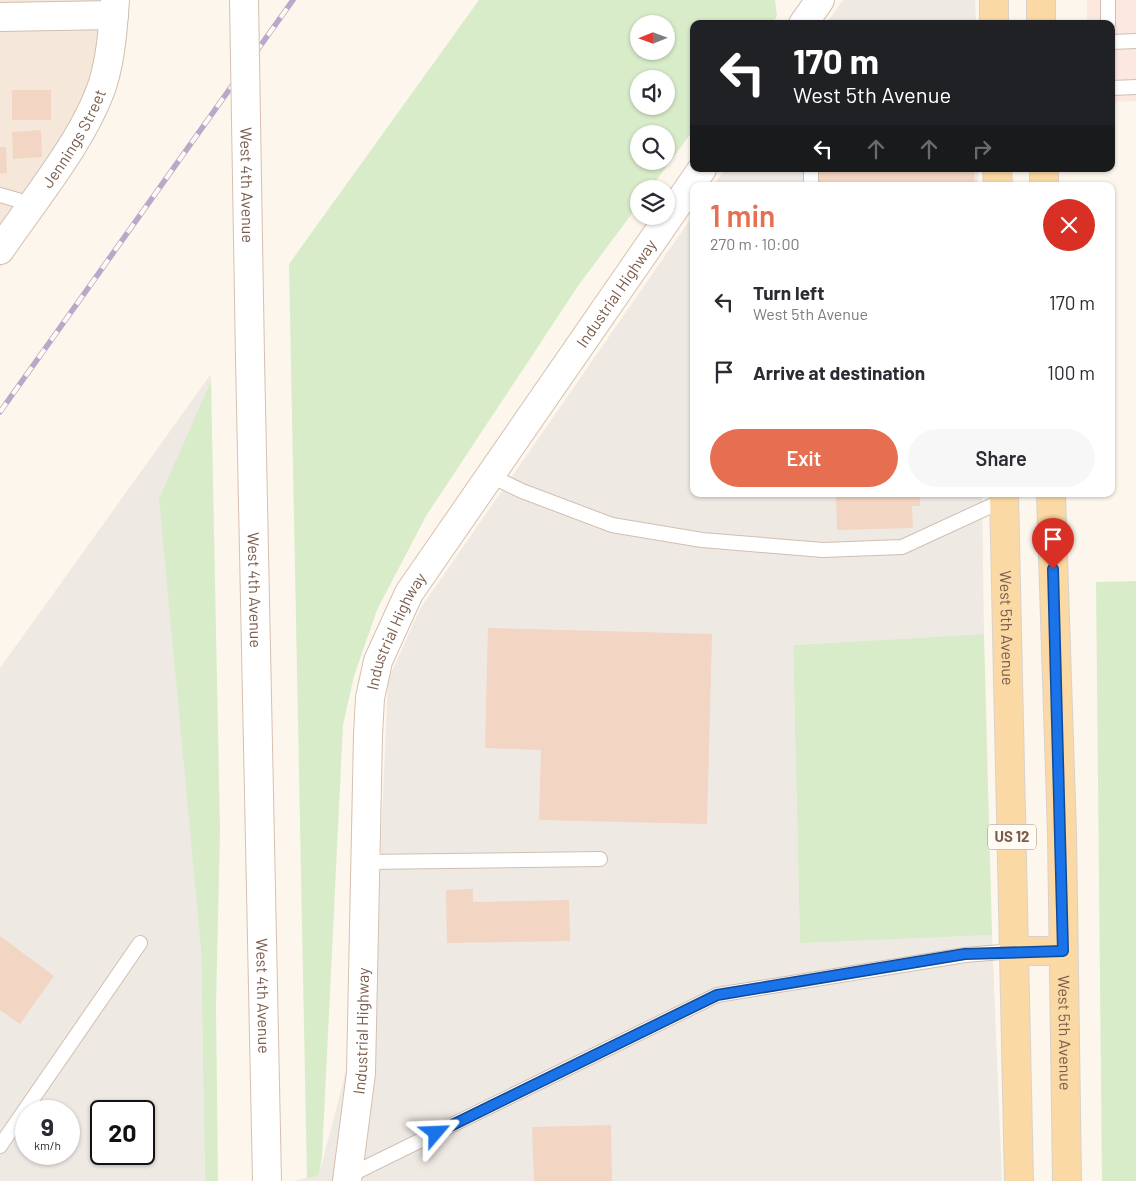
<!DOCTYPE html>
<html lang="en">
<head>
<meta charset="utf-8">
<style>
	:root { --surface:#fff; --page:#f7f7f7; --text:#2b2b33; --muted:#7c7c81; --accent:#e76f51 }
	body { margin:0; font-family:Barlow,sans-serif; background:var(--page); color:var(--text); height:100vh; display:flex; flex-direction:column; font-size:19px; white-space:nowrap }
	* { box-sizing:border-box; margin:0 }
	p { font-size:16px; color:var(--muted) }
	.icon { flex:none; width:28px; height:28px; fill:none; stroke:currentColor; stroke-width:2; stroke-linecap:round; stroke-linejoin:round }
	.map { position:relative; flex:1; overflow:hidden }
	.drawer { position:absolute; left:690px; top:182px; width:425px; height:315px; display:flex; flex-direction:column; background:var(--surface); border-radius:10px; box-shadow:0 1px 4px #0004 }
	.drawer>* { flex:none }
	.hud { position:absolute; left:690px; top:20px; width:425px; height:152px; border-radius:10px; box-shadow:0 1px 4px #0004; background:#202124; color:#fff; overflow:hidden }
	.needle { width:32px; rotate:269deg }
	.buttons { position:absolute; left:630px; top:15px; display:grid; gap:10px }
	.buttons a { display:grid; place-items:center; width:45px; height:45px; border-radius:50%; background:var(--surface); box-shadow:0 1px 4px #0004; font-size:25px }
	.speed { position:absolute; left:15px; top:1100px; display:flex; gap:10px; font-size:25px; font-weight:700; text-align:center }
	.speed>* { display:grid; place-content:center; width:65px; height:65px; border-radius:50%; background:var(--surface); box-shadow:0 1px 4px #0004; line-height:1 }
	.speed small { font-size:12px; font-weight:400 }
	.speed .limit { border:2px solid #111; border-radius:8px; background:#fff; color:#111 }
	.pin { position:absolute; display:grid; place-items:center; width:42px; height:42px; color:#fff; margin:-51px -21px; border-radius:50% 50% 50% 0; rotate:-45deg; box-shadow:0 0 5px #0007 }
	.pin .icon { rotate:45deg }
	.me { position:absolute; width:55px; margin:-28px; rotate:64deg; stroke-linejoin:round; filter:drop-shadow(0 0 4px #0008) }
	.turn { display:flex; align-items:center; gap:18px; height:105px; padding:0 20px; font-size:22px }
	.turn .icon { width:65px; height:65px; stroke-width:2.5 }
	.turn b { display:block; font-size:35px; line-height:42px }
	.lanes { display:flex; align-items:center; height:48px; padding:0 20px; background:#0003; justify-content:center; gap:25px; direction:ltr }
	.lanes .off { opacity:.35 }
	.round { display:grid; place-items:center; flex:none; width:52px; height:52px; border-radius:26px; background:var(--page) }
	.summary { display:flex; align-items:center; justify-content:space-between; height:85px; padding:0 20px }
	h1 { font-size:30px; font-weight:600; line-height:38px; color:var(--accent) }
	.primary-button { display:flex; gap:10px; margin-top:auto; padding:10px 20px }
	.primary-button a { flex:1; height:58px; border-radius:30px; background:var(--accent); color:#fff; font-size:20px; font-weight:600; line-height:58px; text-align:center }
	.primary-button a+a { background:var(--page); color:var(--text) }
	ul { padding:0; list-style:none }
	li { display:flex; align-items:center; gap:15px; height:70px; padding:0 20px }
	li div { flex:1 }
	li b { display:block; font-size:19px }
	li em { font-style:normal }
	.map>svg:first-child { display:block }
	.residential { fill:#f5e8da }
	.commercial { fill:#fde8e0 }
	.industrial { fill:#efe9e4; fill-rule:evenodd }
	.green { fill:#d8ecc9; fill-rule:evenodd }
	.building { fill:#f3d5c3 }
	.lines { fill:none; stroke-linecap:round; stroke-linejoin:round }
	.lane-casing { stroke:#d1beb0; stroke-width:16 }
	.street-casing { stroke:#d1beb0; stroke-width:30 }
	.secondary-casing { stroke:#d6c0b0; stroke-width:30 }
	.primary-casing { stroke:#dad1cd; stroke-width:30 }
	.lane { stroke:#fff; stroke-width:14 }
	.street { stroke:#fff; stroke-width:28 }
	.secondary { stroke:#fff; stroke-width:28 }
	.primary { stroke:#fbd9a5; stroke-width:28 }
	.rail-casing { stroke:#b9a8c9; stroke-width:5.5 }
	.rail { stroke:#fffaf3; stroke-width:4; stroke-dasharray:11; stroke-linecap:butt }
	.secondary-bridge-casing { stroke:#d6c0b0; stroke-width:30; stroke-linecap:butt }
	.secondary-bridge { stroke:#fff; stroke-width:28 }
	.route-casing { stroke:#114b97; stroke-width:12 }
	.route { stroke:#1a73e8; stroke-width:9 }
	.labels { text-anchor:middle; stroke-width:5; stroke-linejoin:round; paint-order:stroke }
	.shield { fill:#fffaf3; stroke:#a28b7f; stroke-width:1 }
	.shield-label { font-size:15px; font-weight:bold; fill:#7a5c4d }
	.street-label { font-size:16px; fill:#7a5c4d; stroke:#fffaf3 }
</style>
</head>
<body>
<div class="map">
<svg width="1136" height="1181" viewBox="0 0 1136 1181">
	<rect width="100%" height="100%" fill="#fdf6ec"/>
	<!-- residential -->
	<path class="residential" d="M 0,0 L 105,0 L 104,38 L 83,104 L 96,135 L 0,268 Z"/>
	<!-- commercial -->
	<path class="commercial" d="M 1087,0 L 1136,0 L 1136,101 L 1111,102 L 1111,24 L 1087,24 Z"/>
	<!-- industrial -->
	<path class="industrial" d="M 843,0 L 975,0 L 976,24 L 826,24 Z
		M 725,169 L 978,169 L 978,186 L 713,186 Z
		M 694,214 L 694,494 L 982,494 L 984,634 L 793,645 L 800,942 L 992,935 L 1002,1181 L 293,1181 L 319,1175 L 376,955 L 388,680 L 420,609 Z
		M 211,374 L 201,948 L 205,1181 L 0,1181 L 0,668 ZM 26,1111 L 69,1111 L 69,1154 L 26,1154 ZM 101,1111 L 144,1111 L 144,1154 L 101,1154 Z"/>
	<!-- green -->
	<path class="green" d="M 479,0 L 775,0 L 777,16 L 772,24 L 694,24 L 694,129 L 650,189 L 639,189 L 639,204 L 578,286 L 426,516 L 377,610 L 354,676 L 343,725 L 322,1157 L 319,1175 L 307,1179 L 289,264 ZM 639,24 L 666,24 L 666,51 L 639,51 ZM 639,79 L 666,79 L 666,106 L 639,106 ZM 639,134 L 666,134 L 666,161 L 639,161 Z
		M 211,381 L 220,831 L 216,1005 L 218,1181 L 205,1181 L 201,948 L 159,499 Z
		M 1136,581 L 1136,1181 L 1102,1181 L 1096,582 Z
		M 984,634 L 992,935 L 800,943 L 793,645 Z"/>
	<!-- building -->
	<path class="building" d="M 12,90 L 51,90 L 51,120 L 12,120 Z
		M 41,130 L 42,157 L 13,159 L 12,132 Z
		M 0,147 L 6,147 L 7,173 L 0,174 Z
		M 815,169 L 974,169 L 975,186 L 816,186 Z
		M 836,494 L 920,494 L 920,506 L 912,506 L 913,528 L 837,530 Z
		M 488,628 L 712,634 L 707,824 L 539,820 L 541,750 L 485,748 Z
		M 473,889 L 473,902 L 569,900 L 570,941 L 447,943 L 446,890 Z
		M 0,936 L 54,976 L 20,1024 L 0,1010 Z
		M 611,1125 L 612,1181 L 534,1181 L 532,1127 Z"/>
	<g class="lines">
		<defs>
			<path id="lane" d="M 1108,0 L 1108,24
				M 1111,42 L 1136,41
				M 1111,88 L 1136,87
				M 811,169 L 811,186
				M 0,195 L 31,204
				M 489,475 L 522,491 L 612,525 L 702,540 L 823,550 L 902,547 L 1004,500
				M 365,862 L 600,859
				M 0,1146 L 140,943
				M 348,1176 L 717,995 L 965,955 L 1014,951"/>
			<g id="street">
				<path d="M 0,17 L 114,15"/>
				<path id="s1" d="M 0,250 C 33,201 85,139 103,83 C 111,57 113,27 115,0"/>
			</g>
			<g id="secondary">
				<path d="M 803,24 L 820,0"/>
				<path id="s2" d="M 250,358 L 267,1181"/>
				<path id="s3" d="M 347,1181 L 361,1073 L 368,735 L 370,698 L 378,661 L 409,593 L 702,169"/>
			</g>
			<g id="primary">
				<path d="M 994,0 L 994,24"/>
				<path d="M 1041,0 L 1041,24"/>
				<path d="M 997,169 L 998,186"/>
				<path d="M 1044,169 L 1044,186"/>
				<path id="s4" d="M 1004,494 L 1019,1181"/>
				<path id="s5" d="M 1051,494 L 1062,834 L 1067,1181"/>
				<path d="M 1014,951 L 1063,951"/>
			</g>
		</defs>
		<!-- lane casing -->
		<use href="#lane" class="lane-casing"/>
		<!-- street casing -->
		<use href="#street" class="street-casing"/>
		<!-- secondary casing -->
		<use href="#secondary" class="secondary-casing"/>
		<!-- primary casing -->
		<use href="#primary" class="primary-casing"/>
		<!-- lane -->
		<use href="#lane" class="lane"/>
		<!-- street -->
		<use href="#street" class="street"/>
		<!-- secondary -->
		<use href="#secondary" class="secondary"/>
		<!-- primary -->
		<use href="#primary" class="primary"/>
		<defs>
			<path id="rail" d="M 0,412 L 293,0"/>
		</defs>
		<!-- rail casing -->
		<use href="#rail" class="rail-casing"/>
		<!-- rail -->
		<use href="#rail" class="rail"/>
		<defs>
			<g id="secondary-bridge">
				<path id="s6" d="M 244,0 L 250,358"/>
			</g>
		</defs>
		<!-- secondary-bridge casing -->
		<use href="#secondary-bridge" class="secondary-bridge-casing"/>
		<!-- secondary-bridge -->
		<use href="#secondary-bridge" class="secondary-bridge"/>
	</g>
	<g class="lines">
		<defs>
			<path id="route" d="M 436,1133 L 717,995 L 965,954 L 1063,951 L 1053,569"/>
		</defs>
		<!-- route casing -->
		<use href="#route" class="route-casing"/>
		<!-- route -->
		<use href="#route" class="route"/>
	</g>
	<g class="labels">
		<!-- shield labels -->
		<rect class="shield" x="988" y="824.5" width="48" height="25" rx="4"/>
		<g class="shield-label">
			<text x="1012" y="842">US 12</text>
		</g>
		<!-- street labels -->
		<g class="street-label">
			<text dy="6" stroke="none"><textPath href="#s1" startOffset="134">Jennings Street</textPath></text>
			<text dy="6" stroke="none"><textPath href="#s6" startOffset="185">West 4th Avenue</textPath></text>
			<text dy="6" stroke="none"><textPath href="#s3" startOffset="961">Industrial Highway</textPath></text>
			<text dy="6" stroke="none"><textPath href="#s2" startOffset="232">West 4th Avenue</textPath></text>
			<text dy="6" stroke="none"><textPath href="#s4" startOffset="134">West 5th Avenue</textPath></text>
			<text dy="6" stroke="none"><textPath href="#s3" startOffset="556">Industrial Highway</textPath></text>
			<text dy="6" stroke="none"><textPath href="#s2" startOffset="638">West 4th Avenue</textPath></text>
			<text dy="6" stroke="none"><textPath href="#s3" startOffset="151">Industrial Highway</textPath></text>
			<text dy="6" stroke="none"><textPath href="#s5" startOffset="539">West 5th Avenue</textPath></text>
		</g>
	</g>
</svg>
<div class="buttons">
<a><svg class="needle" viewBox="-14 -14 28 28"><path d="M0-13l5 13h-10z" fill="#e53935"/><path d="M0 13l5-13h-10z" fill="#7c7c81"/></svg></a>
<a><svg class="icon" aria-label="sound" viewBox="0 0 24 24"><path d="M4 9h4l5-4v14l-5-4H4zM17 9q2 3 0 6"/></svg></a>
<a><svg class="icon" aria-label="search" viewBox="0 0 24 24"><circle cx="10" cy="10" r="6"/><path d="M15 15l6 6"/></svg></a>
<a><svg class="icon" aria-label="layers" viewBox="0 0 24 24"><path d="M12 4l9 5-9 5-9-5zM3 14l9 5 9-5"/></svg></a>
</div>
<div class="speed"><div>9<small>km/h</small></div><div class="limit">20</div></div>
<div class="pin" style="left:1053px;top:569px;background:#d93025"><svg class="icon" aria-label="arrive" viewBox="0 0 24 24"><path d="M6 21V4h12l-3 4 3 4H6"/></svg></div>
<svg class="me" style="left:436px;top:1133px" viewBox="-20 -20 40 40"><path d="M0-17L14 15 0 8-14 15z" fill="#1a73e8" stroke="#fff" stroke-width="4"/></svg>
<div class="hud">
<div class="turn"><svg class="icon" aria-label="left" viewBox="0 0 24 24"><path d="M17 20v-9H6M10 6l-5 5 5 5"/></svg><div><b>170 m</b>West 5th Avenue</div></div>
<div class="lanes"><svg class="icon" aria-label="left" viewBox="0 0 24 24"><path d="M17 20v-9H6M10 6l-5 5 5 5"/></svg><svg class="icon off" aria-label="ahead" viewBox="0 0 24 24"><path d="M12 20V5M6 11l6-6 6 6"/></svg><svg class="icon off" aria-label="ahead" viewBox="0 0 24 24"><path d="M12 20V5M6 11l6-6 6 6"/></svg><svg class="icon off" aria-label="right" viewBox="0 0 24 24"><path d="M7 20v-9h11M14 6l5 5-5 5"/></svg></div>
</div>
<section class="drawer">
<div class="summary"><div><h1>1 min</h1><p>270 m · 10:00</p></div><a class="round" style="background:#d93025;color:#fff"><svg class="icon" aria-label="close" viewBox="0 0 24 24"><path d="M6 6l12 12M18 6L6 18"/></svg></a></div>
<ul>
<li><svg class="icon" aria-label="left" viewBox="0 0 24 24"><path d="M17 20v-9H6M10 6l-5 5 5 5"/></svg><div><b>Turn left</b><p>West 5th Avenue</p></div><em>170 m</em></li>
<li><svg class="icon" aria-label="arrive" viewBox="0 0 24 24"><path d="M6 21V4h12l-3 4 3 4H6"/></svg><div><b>Arrive at destination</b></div><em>100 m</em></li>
</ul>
<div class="primary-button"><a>Exit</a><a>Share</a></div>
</section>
</div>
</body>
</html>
